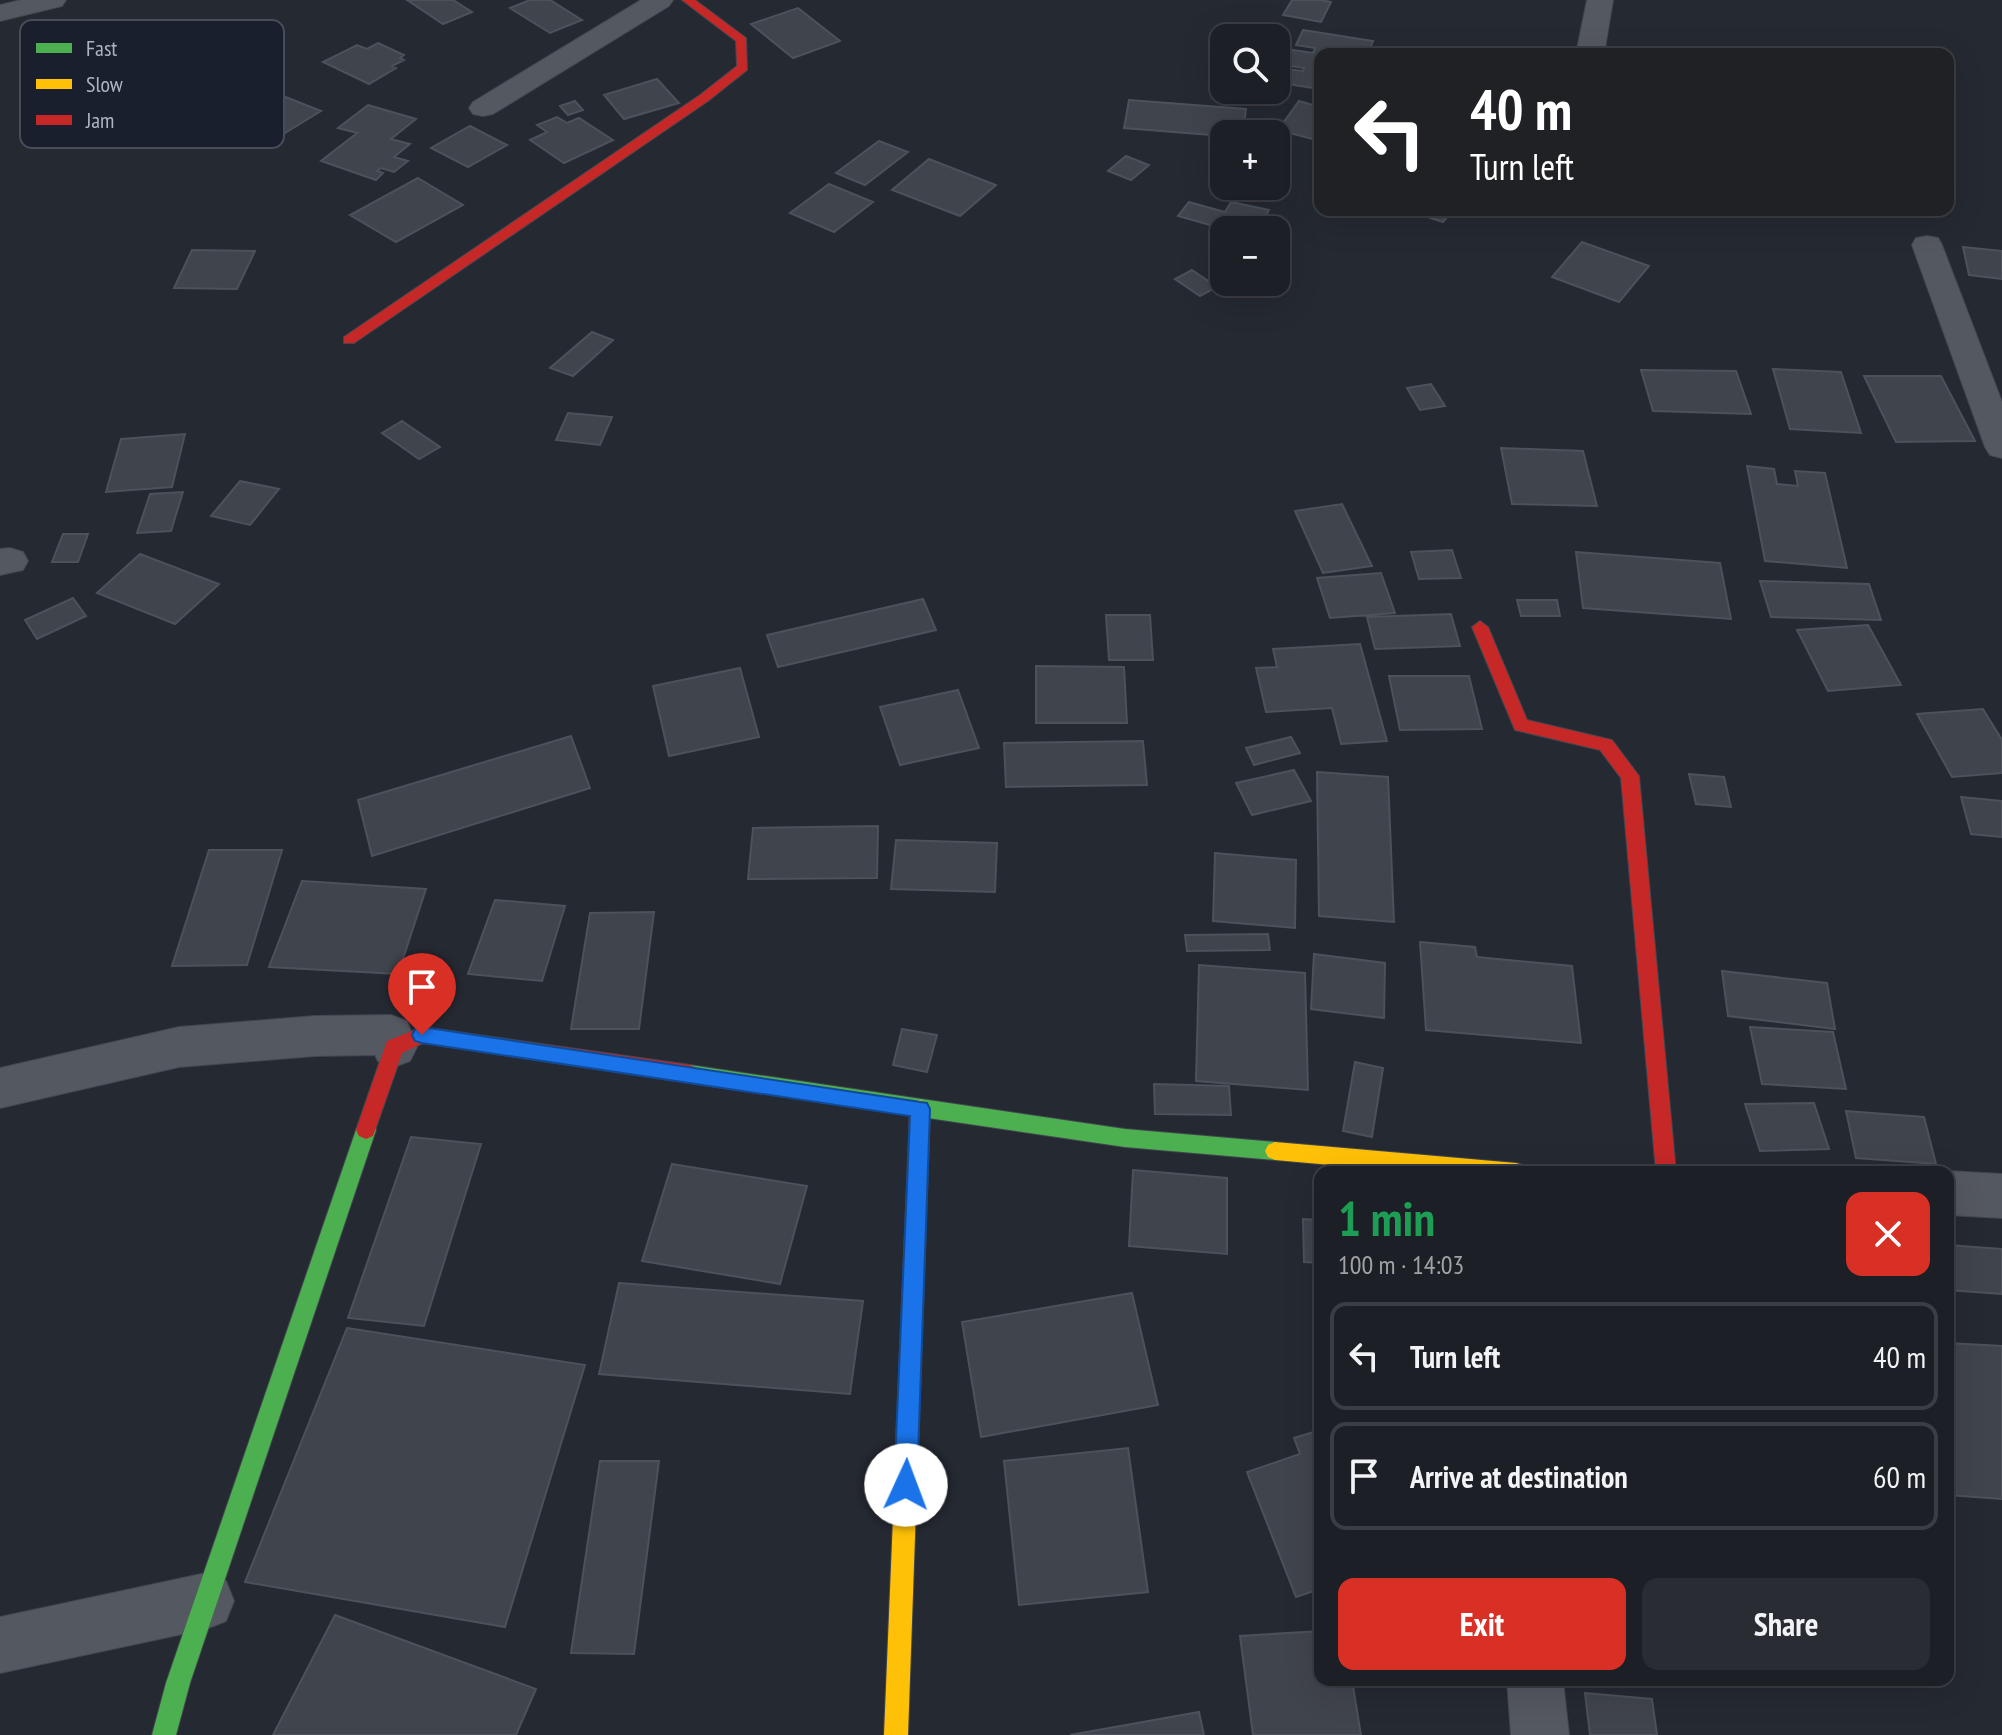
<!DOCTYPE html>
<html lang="en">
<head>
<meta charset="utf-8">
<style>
	:root { --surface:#1c1f26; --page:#292c32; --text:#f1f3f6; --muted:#a0a2a7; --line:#3a3d43; --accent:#d93025 }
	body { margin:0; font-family:"PT Sans Narrow",sans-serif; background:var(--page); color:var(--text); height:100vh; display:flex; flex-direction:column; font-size:30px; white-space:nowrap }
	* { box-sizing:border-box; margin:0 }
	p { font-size:26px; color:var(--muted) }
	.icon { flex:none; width:44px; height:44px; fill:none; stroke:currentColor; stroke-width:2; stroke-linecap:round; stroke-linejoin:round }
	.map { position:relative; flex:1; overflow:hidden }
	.drawer { position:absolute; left:1314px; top:1166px; width:640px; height:520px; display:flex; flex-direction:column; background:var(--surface); border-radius:16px; box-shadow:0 8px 32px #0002,0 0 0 2px var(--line) }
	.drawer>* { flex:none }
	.hud { position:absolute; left:1314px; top:48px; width:640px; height:168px; border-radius:16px; box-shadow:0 8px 32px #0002,0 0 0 2px var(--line); background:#202124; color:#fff; overflow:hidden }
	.tools { position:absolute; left:1210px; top:24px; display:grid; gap:16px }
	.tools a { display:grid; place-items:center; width:80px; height:80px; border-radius:16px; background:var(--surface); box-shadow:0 8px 32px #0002,0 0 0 2px var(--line); font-size:40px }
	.pin { position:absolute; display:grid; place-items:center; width:68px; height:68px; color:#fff; margin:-82px -34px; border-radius:50% 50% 50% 0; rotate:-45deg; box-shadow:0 0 8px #0007 }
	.pin .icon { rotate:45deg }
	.me { position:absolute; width:88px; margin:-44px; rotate:2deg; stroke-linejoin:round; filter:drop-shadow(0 0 6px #0008) }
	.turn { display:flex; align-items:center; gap:28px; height:168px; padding:0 24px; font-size:36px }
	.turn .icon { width:104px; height:104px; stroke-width:2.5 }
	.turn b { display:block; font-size:56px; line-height:68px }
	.round { display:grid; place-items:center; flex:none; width:84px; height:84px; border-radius:16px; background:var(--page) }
	.head { display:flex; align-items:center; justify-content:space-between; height:136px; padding:0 24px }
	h1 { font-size:48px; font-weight:700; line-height:60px; color:#1e9e55 }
	.button { display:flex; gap:16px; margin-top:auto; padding:16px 24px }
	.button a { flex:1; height:92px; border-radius:16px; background:var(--accent); color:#fff; font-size:32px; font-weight:700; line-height:92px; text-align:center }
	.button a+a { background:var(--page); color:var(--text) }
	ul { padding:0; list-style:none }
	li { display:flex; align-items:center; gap:24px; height:108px; margin:0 16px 12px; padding:0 8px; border:4px solid var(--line); border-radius:16px }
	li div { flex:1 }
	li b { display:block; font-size:30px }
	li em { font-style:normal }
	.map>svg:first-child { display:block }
	.building { fill:#40444d; stroke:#4c515a; stroke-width:2 }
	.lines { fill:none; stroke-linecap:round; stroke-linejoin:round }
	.street-casing { stroke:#42464f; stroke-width:2 }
	.fast-casing { stroke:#42464f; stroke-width:2 }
	.slow-casing { stroke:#42464f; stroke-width:2 }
	.jam-casing { stroke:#42464f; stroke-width:2 }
	.street { fill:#545860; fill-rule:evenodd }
	.fast { fill:#4caf50; fill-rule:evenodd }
	.slow { fill:#ffc107; fill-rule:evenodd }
	.jam { fill:#c62828; fill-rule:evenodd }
	.route { fill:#1a73e8; stroke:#114b97; stroke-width:2 }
	.key { fill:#191f2c; stroke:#454c5a; stroke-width:2 }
	.key-label { font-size:22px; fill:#adb4c4 }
</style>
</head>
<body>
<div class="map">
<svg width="2002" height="1735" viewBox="0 0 2002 1735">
	<rect width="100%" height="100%" fill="#252932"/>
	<!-- building -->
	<path class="building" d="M 407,0 L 453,0 L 472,12 L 443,24 Z
		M 530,0 L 550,0 L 582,20 L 550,33 L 510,8 Z
		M 1292,0 L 1321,0 L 1331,2 L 1321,22 L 1283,15 Z
		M 798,8 L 840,41 L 793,58 L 751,24 Z
		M 1303,30 L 1373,41 L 1368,54 L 1320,54 L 1320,89 L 1280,83 L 1286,69 L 1303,71 L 1304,68 L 1276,64 L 1279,48 L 1313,53 L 1315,48 L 1296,45 Z
		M 378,43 L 404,55 L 400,58 L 404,60 L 392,66 L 396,68 L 369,84 L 323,62 L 357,45 L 367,49 Z
		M 657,79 L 679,103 L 624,119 L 604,95 Z
		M 278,94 L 321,111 L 285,133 L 242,115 Z
		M 1129,100 L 1246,109 L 1243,134 L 1224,136 L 1124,128 Z
		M 575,101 L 583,110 L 568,115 L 560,106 Z
		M 1299,101 L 1320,107 L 1320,141 L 1278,130 Z
		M 368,105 L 416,119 L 391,139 L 410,144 L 394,157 L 408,161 L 394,172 L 381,168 L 377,171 L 383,173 L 376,180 L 321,161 L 357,133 L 338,128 Z
		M 557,117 L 567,123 L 579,118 L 613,140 L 564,163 L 530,140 L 547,132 L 537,125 Z
		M 470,126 L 507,145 L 468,167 L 431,148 Z
		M 879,141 L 908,152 L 865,185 L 836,173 Z
		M 1126,156 L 1149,165 L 1131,180 L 1108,171 Z
		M 929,159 L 996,185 L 960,216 L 892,190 Z
		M 418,178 L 463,205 L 396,242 L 350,215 Z
		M 829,184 L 873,202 L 834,232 L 790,213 Z
		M 1189,202 L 1225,212 L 1231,202 L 1269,210 L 1258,230 L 1224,230 L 1224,242 L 1211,239 L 1217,227 L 1178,216 Z
		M 1417,210 L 1453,210 L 1443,222 L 1415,213 Z
		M 1582,242 L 1649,266 L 1619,302 L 1552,277 Z
		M 1963,247 L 2002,251 L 2002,279 L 1969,275 Z
		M 192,250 L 255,251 L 237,289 L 174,288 Z
		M 1192,270 L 1217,287 L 1200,296 L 1175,279 Z
		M 592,332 L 613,340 L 573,376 L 550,368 Z
		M 1773,369 L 1841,372 L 1861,433 L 1790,429 Z
		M 1641,370 L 1736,371 L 1751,414 L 1653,411 Z
		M 1864,376 L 1941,376 L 1975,441 L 1896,442 Z
		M 1431,384 L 1445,406 L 1420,410 L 1407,388 Z
		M 568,413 L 612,417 L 600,445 L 556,440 Z
		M 402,421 L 440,447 L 419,459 L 382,433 Z
		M 185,434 L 172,487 L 106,492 L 121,439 Z
		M 1501,448 L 1583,451 L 1597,506 L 1512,504 Z
		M 1747,466 L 1774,469 L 1777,484 L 1798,486 L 1795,471 L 1825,473 L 1847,568 L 1765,561 Z
		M 240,481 L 279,489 L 250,525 L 211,516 Z
		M 183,492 L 171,531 L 137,533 L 150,494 Z
		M 1342,504 L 1372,566 L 1323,573 L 1295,511 Z
		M 63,534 L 88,534 L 78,562 L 52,562 Z
		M 1452,550 L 1461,578 L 1419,579 L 1411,552 Z
		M 1576,552 L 1720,563 L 1731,619 L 1583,608 Z
		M 140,554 L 219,584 L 175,624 L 97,593 Z
		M 1381,573 L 1395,613 L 1330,618 L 1317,578 Z
		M 1760,581 L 1869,584 L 1881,620 L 1771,617 Z
		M 73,598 L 86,616 L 37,639 L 25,620 Z
		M 923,599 L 936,630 L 778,667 L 767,635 Z
		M 1517,600 L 1557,600 L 1560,616 L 1521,616 Z
		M 1451,614 L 1460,646 L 1375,649 L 1367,617 Z
		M 1106,615 L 1150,615 L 1153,660 L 1109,660 Z
		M 1868,625 L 1901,685 L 1828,691 L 1797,630 Z
		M 1360,644 L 1387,741 L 1341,744 L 1332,708 L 1266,712 L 1256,668 L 1277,667 L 1273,649 Z
		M 1036,666 L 1124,667 L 1127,723 L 1036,723 Z
		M 740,668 L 759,737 L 669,756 L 653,686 Z
		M 1389,676 L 1469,676 L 1482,729 L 1400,730 Z
		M 958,690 L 979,748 L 900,765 L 880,707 Z
		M 1983,709 L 2002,740 L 2002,773 L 1952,777 L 1917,714 Z
		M 571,736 L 590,788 L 372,856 L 358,800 Z
		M 1291,737 L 1300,753 L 1254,765 L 1246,748 Z
		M 1143,741 L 1147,785 L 1006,787 L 1004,743 Z
		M 1294,770 L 1311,801 L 1252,815 L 1236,783 Z
		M 1317,772 L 1388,777 L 1394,922 L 1319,916 Z
		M 1689,774 L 1724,777 L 1731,807 L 1696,804 Z
		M 1961,797 L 2002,801 L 2002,837 L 1971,834 Z
		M 878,826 L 877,878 L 748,879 L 753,828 Z
		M 896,840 L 997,843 L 995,892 L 891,889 Z
		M 209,850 L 282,850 L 247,965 L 172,966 Z
		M 1215,853 L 1296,860 L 1295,928 L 1213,921 Z
		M 302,881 L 426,889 L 398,974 L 269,967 Z
		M 495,900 L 565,906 L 542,981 L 468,974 Z
		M 654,912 L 639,1029 L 571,1029 L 590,913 Z
		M 1268,934 L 1270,950 L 1187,951 L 1185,935 Z
		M 1420,942 L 1475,947 L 1477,957 L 1572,966 L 1581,1043 L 1426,1030 Z
		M 1314,954 L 1385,963 L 1384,1018 L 1311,1009 Z
		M 1199,965 L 1305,973 L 1308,1090 L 1196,1081 Z
		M 1722,971 L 1827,983 L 1835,1029 L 1728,1016 Z
		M 1750,1027 L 1833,1032 L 1846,1089 L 1762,1084 Z
		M 902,1029 L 937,1035 L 927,1072 L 893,1065 Z
		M 1355,1062 L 1383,1068 L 1372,1137 L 1343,1131 Z
		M 1154,1084 L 1229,1086 L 1231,1115 L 1155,1114 Z
		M 1814,1103 L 1829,1149 L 1760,1151 L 1745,1104 Z
		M 1846,1111 L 1924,1117 L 1936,1164 L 1856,1158 Z
		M 411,1137 L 481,1144 L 424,1326 L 348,1318 Z
		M 672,1164 L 807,1186 L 780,1284 L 642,1261 Z
		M 1133,1170 L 1227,1178 L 1227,1254 L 1129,1246 Z
		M 1303,1219 L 1320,1220 L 1320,1263 L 1304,1262 Z
		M 1948,1245 L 2002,1249 L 2002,1294 L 1948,1290 Z
		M 619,1283 L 863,1301 L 850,1394 L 599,1374 Z
		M 1132,1293 L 1158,1405 L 981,1437 L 962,1322 Z
		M 347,1328 L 585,1365 L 505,1627 L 245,1582 Z
		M 1948,1343 L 2002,1346 L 2002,1499 L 1948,1495 Z
		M 1320,1430 L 1320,1589 L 1296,1597 L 1247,1472 L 1300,1454 L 1294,1438 Z
		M 1128,1448 L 1148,1592 L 1019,1605 L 1004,1461 Z
		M 600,1461 L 659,1461 L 634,1654 L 571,1653 Z
		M 335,1615 L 536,1689 L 516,1735 L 273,1735 Z
		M 1320,1631 L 1320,1680 L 1352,1680 L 1361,1735 L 1253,1735 L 1240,1636 Z
		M 1585,1693 L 1652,1699 L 1657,1735 L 1590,1735 Z
		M 1199,1712 L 1204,1735 L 1070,1735 Z"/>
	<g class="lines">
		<defs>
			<path id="street" d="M 21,0 L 66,0 L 62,6 L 0,21 L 0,5 Z
				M 641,0 L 673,0 L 669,6 L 493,114 L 483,116 L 473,114 L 469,108 L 473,102 Z
				M 1587,0 L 1613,0 L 1604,54 L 1576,54 Z
				M 1927,236 L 1938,238 L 1942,245 L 2002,402 L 2002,458 L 1990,455 L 1985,447 L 1912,245 L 1916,238 Z
				M 10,548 L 23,552 L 28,561 L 23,570 L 0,575 L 0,549 Z
				M 391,1015 L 407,1021 L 417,1047 L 410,1061 L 394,1067 L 378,1061 L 375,1055 L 315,1056 L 179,1067 L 0,1108 L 0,1068 L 179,1027 L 315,1016 Z
				M 1948,1171 L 2002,1174 L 2002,1218 L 1948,1215 L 1948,1172 L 1945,1172 Z
				M 206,1573 L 226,1581 L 234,1601 L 226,1621 L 206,1629 L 0,1673 L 0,1617 Z
				M 1507,1680 L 1563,1680 L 1569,1735 L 1511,1735 Z"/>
			<path id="fast" d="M 690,1065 L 1125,1129 L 1275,1142 L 1282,1145 L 1285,1151 L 1282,1157 L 1275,1160 L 1125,1147 L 690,1083 L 683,1080 L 680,1074 L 683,1068 Z
				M 366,1121 L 373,1124 L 376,1130 L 190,1683 L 176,1735 L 152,1735 L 166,1683 L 356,1130 L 359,1124 Z"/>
			<path id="slow" d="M 920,1100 L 927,1103 L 930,1109 L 908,1735 L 884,1735 L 910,1109 L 913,1103 Z
				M 1275,1142 L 1516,1163 L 1523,1165 L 1526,1172 L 1410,1172 L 1275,1160 L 1268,1157 L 1265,1151 L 1268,1145 Z"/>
			<path id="jam" d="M 682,0 L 695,0 L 746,38 L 747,70 L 708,101 L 354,343 L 344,343 L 344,337 L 700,95 L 737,66 L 736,41 Z
				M 1480,621 L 1488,627 L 1527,720 L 1612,740 L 1639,776 L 1676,1172 L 1656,1172 L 1621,778 L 1600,750 L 1515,730 L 1472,627 Z
				M 422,1027 L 690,1065 L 697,1068 L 700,1074 L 697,1080 L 690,1083 L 423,1043 L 402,1053 L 373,1136 L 366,1139 L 359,1136 L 356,1130 L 387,1041 Z"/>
		</defs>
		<!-- street casing -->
		<use href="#street" class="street-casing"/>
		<!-- fast casing -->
		<use href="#fast" class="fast-casing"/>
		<!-- slow casing -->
		<use href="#slow" class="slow-casing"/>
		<!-- jam casing -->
		<use href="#jam" class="jam-casing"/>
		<!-- street -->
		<use href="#street" class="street"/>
		<!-- fast -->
		<use href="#fast" class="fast"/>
		<!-- slow -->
		<use href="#slow" class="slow"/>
		<!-- jam -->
		<use href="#jam" class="jam"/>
	</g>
	<!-- route -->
	<path class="route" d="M 422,1027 L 927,1103 L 930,1109 L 917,1485 L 914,1493 L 906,1496 L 897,1493 L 894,1485 L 910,1116 L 422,1043 L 415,1041 L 412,1035 L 415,1029 Z"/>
	<!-- legend -->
	<rect x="20" y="20" width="264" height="128" rx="12" class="key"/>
	<rect x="36" y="43" width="36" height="10" fill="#4caf50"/>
	<rect x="36" y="79" width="36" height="10" fill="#ffc107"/>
	<rect x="36" y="115" width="36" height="10" fill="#c62828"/>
	<g class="key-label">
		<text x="86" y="56">Fast</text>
		<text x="86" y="92">Slow</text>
		<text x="86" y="128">Jam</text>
	</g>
</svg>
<div class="tools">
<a><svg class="icon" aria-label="search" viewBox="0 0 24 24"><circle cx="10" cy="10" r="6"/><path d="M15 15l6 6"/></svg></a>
<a>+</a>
<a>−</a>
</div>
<div class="pin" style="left:422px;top:1035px;background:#d93025"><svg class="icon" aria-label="arrive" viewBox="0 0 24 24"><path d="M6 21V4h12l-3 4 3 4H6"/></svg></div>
<svg class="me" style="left:906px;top:1485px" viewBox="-20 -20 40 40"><circle r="19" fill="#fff"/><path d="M0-13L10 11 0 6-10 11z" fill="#1a73e8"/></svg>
<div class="hud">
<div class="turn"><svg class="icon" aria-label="left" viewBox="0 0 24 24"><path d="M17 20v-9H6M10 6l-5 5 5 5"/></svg><div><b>40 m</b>Turn left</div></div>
</div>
<section class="drawer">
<div class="head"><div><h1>1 min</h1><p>100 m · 14:03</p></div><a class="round" style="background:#d93025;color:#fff"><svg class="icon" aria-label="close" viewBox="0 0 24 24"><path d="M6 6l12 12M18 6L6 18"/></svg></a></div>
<ul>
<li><svg class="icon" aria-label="left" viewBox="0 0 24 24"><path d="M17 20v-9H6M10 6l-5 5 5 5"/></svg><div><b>Turn left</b></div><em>40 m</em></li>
<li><svg class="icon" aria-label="arrive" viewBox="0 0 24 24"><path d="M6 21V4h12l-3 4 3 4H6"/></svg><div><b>Arrive at destination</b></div><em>60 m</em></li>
</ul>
<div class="button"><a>Exit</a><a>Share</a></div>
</section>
</div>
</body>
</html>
